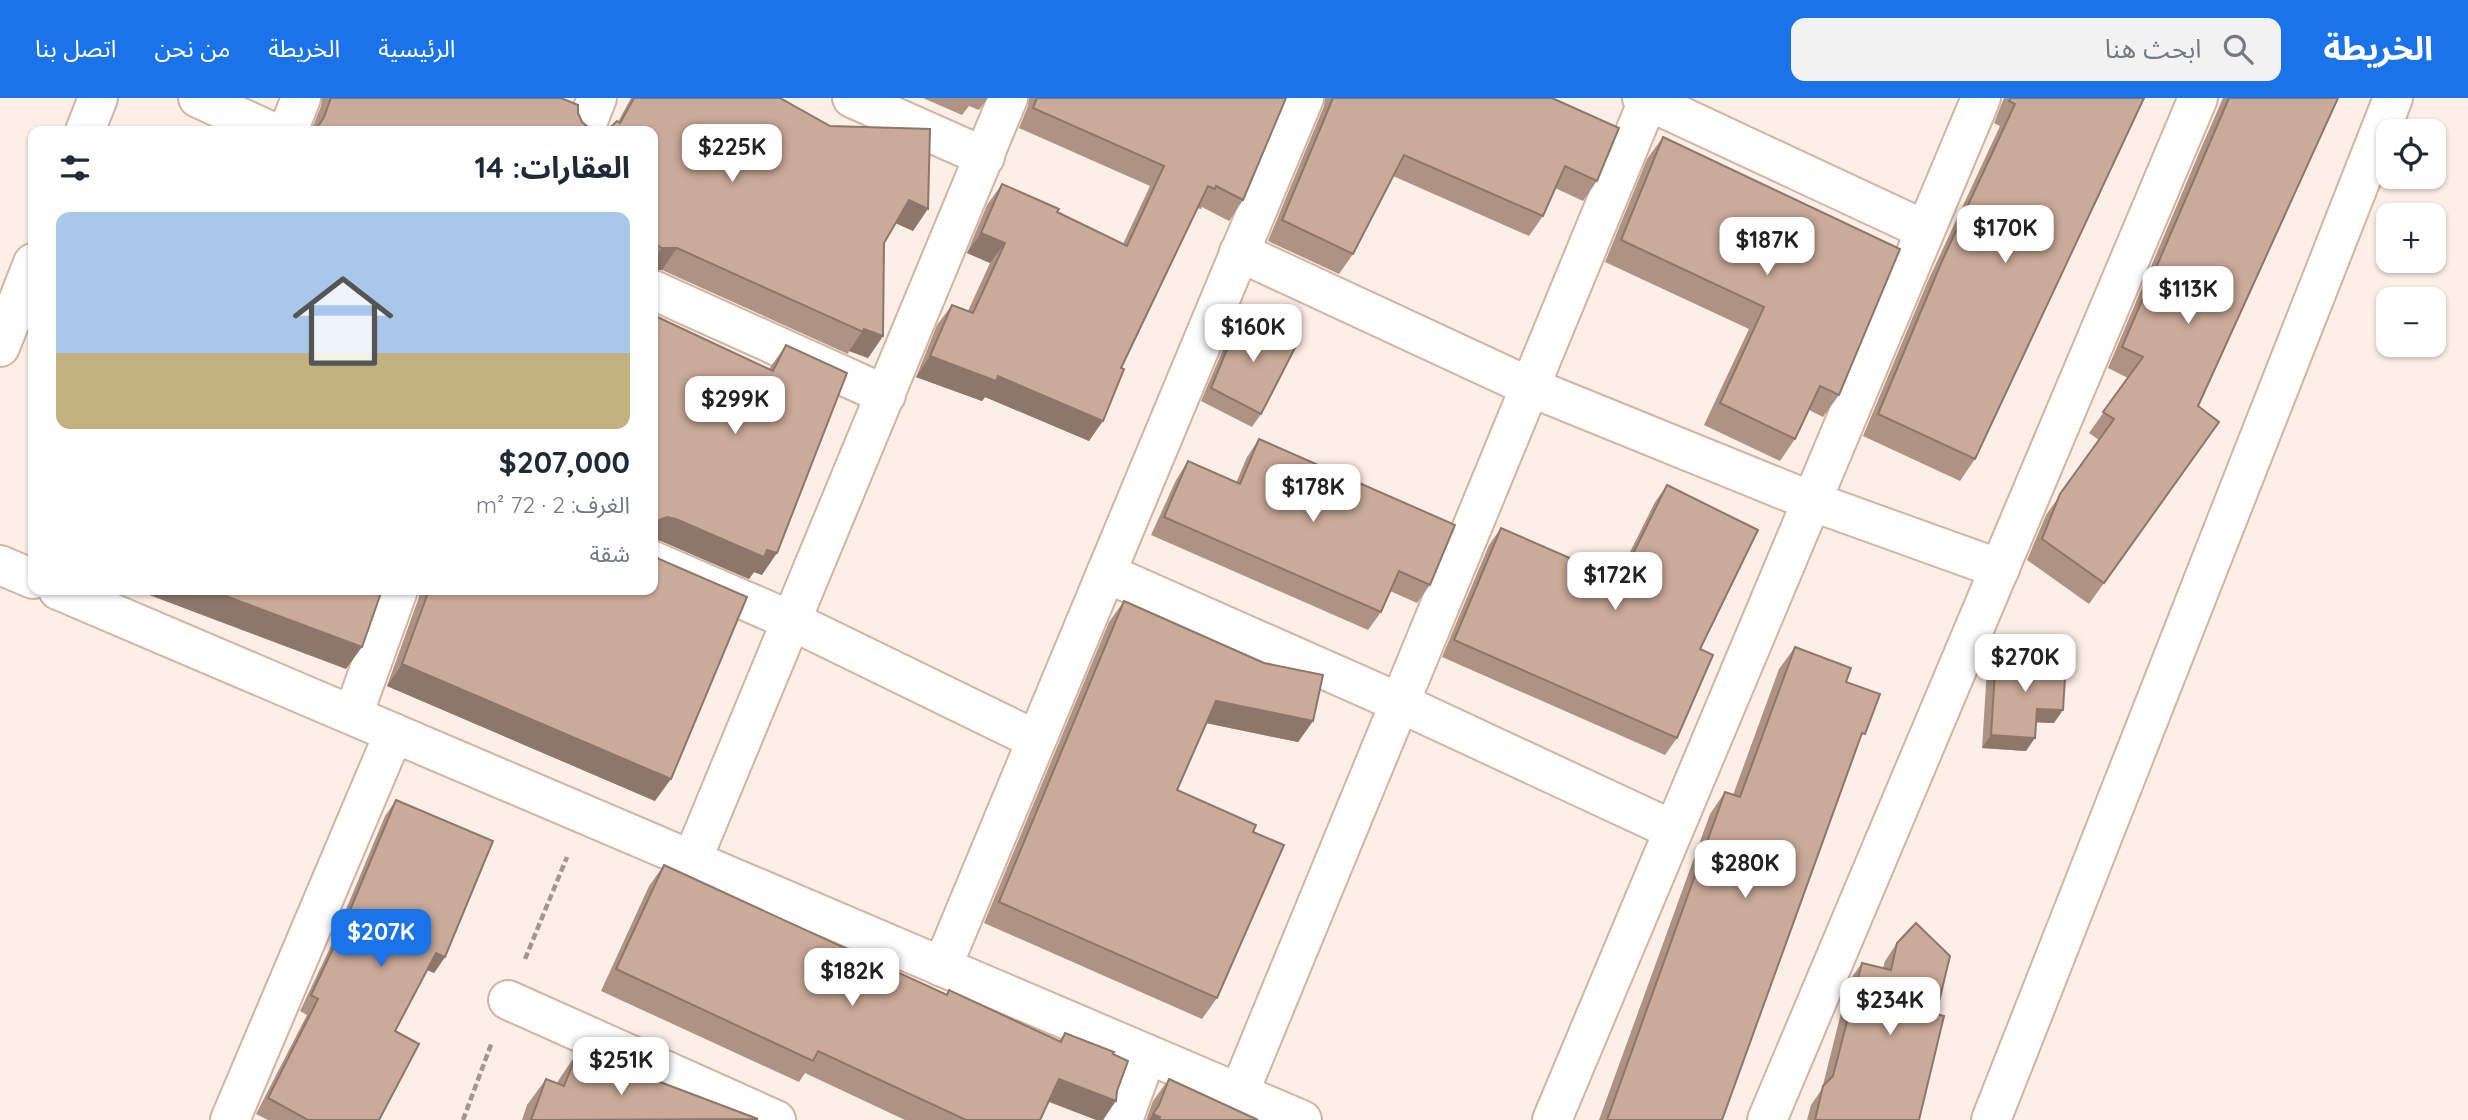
<!DOCTYPE html>
<html lang="ar">
<head>
<meta charset="utf-8">
<style>
	body { margin:0; font-family:Quicksand,"Noto Sans Arabic",sans-serif; background:#f2f2f3; color:#1f2937; direction:rtl; height:100vh; display:flex; flex-direction:column; font-size:26px; white-space:nowrap }
	* { box-sizing:border-box; margin:0 }
	p { font-size:23px; color:#747a83 }
	.icon { flex:none; width:38px; height:38px; fill:none; stroke:currentColor; stroke-width:2; stroke-linecap:round; stroke-linejoin:round }
	.map { position:relative; flex:1; overflow:hidden; direction:ltr }
	.details { position:absolute; left:28px; top:28px; width:630px; height:469px; display:flex; flex-direction:column; background:#fff; border-radius:14px; box-shadow:0 2px 5px #0004; direction:rtl }
	.details>* { flex:none }
	.fabs { position:absolute; left:2376px; top:21px; display:grid; gap:14px }
	.fabs a { display:grid; place-items:center; width:70px; height:70px; border-radius:14px; background:#fff; box-shadow:0 2px 5px #0004; font-size:35px }
	.price { position:absolute; translate:-50% -60px; padding:0 16px; border-radius:14px; background:#fff; color:#222; font-size:23px; line-height:46px; filter:drop-shadow(0 2px 4px #0008) }
	.price::after { content:''; position:absolute; left:50%; top:42px; width:21px; height:16px; margin-left:-10px; background:inherit; clip-path:polygon(0 0,100% 0,50% 100%) }
	.price.active { background:#1a73e8; color:#fff }
	ul { padding:0; list-style:none }
	li { display:grid; align-content:center; gap:14px; height:371px; padding:0 28px }
	li span { display:grid; place-items:center; height:217px; border-radius:14px; color:#555 }
	li>.icon { margin-inline-start:auto }
	span .icon { width:126px; height:126px; fill:#fffc; stroke-width:1 }
	li b { font-size:30px }
	h2 { display:flex; justify-content:space-between; align-items:center; height:84px; padding:0 28px; font-size:30px }
	header { display:flex; align-items:center; gap:42px; box-sizing:border-box; height:98px; padding:0 35px; background:#1a73e8; color:#fff }
	header strong { font-size:33px }
	nav { display:flex; gap:38px; margin-inline-start:auto; font-size:24px }
	.search { width:490px; height:63px; background:#f2f2f3; display:flex; align-items:center; gap:18px; box-sizing:border-box; padding:0 24px; border-radius:14px; color:#747a83; font-size:26px }
	.map>svg:first-child { display:block }
	.lines { fill:none; stroke-linecap:round; stroke-linejoin:round }
	.minor-casing { stroke:#d4b4a1; stroke-width:42 }
	.path { stroke:#a3968f; stroke-width:4.5; stroke-dasharray:7 3.5; stroke-linecap:butt }
	.minor { stroke:#fff; stroke-width:38 }
	.wall { fill:#ae9283 }
	.shaded-wall { fill:#8d776a }
	.building { fill:#caaa98; stroke:#8d776a; stroke-width:2 }
</style>
</head>
<body>
<header>
<strong>الخريطة</strong>
<div class="search"><svg class="icon" aria-label="search" viewBox="0 0 24 24"><circle cx="10" cy="10" r="6"/><path d="M15 15l6 6"/></svg>ابحث هنا</div>
<nav><a>الرئيسية</a><a>الخريطة</a><a>من نحن</a><a>اتصل بنا</a></nav>
</header>
<div class="map">
<svg width="2468" height="1022" viewBox="0 0 2468 1022">
	<rect width="100%" height="100%" fill="#fcefe7"/>
	<g class="lines">
		<!-- minor casing -->
		<g class="minor-casing">
			<g id="minor">
				<polyline points="198,0 270,33"/>
				<polyline points="852,0 985,59"/>
				<polyline points="1642,0 1925,132"/>
				<polyline points="85,33 98,0"/>
				<polyline points="288,33 301,0"/>
				<polyline points="584,33 597,0"/>
				<polyline points="1239,154 1530,289 1811,403 2000,471"/>
				<polyline points="653,192 886,297"/>
				<polyline points="0,249 33,165"/>
				<polyline points="653,463 792,523 1036,642"/>
				<polyline points="0,467 33,481"/>
				<polyline points="1106,475 1400,605 1673,732"/>
				<polyline points="58,492 1302,1022"/>
				<polyline points="353,617 398,492"/>
				<polyline points="692,762 1008,0"/>
				<polyline points="942,869 1304,0"/>
				<polyline points="508,902 776,1022"/>
				<polyline points="1239,995 1649,0"/>
				<polyline points="230,1022 394,635"/>
				<polyline points="1123,1022 1147,956"/>
				<polyline points="1552,1022 1981,0"/>
				<polyline points="1767,1022 2198,0"/>
				<polyline points="1991,1022 2393,0"/>
			</g>
		</g>
		<!-- path -->
		<g class="path">
			<polyline points="525,861 567,759"/>
			<polyline points="463,1022 492,944"/>
		</g>
		<!-- minor -->
		<use href="#minor" class="minor"/>
	</g>
	<!-- wall -->
	<g class="wall">
		<polygon points="322,0 561,0 578,15 582,24 592,32 603,32 612,28 618,24 631,0 780,0 913,133 896,125 884,145 883,238 868,260 849,253 848,256 662,172 653,172 653,33 311,33 321,8"/>
		<polygon points="923,0 988,0 979,12 969,8 962,17"/>
		<polygon points="1029,0 1286,0 1243,102 1229,123 1202,109 1201,111 1197,110 1121,270 1089,343 985,299 982,303 916,279 937,227 952,207 968,213 990,165 967,155 987,107 1002,86 1123,146 1150,88 1019,30 1028,8"/>
		<polygon points="1325,0 1552,0 1597,83 1583,103 1555,90 1543,118 1529,138 1393,78 1353,156 1339,176 1268,143 1324,8"/>
		<polygon points="2004,0 2144,0 1975,361 1960,383 1863,338 1927,185 2000,28 1994,25"/>
		<polygon points="2223,0 2338,0 2198,308 2219,324 2089,506 2027,462 2046,417 2099,342 2089,335 2128,280 2108,270 2202,48"/>
		<polygon points="1663,39 1839,297 1823,319 1809,312 1795,341 1780,363 1704,327 1749,231 1605,164 1647,61"/>
		<polygon points="1242,215 1261,316 1252,329 1201,303 1233,228"/>
		<polygon points="786,247 762,477 754,474 749,481 661,443 769,271"/>
		<polygon points="1259,341 1430,487 1417,505 1390,493 1381,514 1368,532 1151,437 1176,382 1188,363 1236,385 1247,359"/>
		<polygon points="1667,387 1700,551 1677,640 1665,657 1442,559 1489,447 1501,430 1617,480 1655,404"/>
		<polygon points="419,492 653,492 655,703 387,588 419,499"/>
		<polygon points="1124,503 1313,623 1298,644 1206,625 1177,692 1253,734 1217,900 1202,921 984,825 1109,524"/>
		<polygon points="1795,549 1846,584 1859,644 1722,1022 1599,1022 1710,716 1725,694 1733,697 1779,571"/>
		<polygon points="1996,558 2054,625 2036,624 2026,653 1982,650 1987,571"/>
		<polygon points="396,702 445,859 434,875 427,872 395,933 379,1022 268,1022 256,1016 307,917 300,913 329,852 385,718"/>
		<polygon points="664,767 946,897 949,892 1059,943 1065,935 1048,1004 1040,1022 905,1022 805,975 799,984 601,893 649,788"/>
		<polygon points="1897,845 1936,916 1919,1022 1807,1022 1811,1007 1822,991 1849,883 1862,865 1883,870 1885,863"/>
		<polygon points="578,953 758,1022 522,1022 527,1007 546,981 557,985 560,980"/>
		<polygon points="1169,981 1258,1022 1146,1022 1153,1003"/>
	</g>
	<!-- shaded-wall -->
	<g class="shaded-wall">
		<polygon points="909,102 928,111 913,133 893,124"/>
		<polygon points="981,135 1005,145 990,165 967,155"/>
		<polygon points="662,150 677,150 662,172 653,172 653,163"/>
		<polygon points="864,231 883,238 868,260 849,253"/>
		<polygon points="930,258 998,278 1103,323 1089,343 985,299 982,303 916,279"/>
		<polygon points="667,419 676,421 777,455 762,477 754,474 749,481 661,443 653,442 653,427 656,423"/>
		<polygon points="136,492 210,492 362,549 346,571"/>
		<polygon points="402,566 671,681 655,703 387,588"/>
		<polygon points="1216,603 1313,623 1298,644 1201,624"/>
		<polygon points="2037,611 2063,612 2054,625 2028,624"/>
		<polygon points="1991,637 2035,640 2026,653 1982,650"/>
		<polygon points="436,855 445,859 434,875 425,871"/>
		<polygon points="1059,981 1116,1003 1103,1022 1096,1022 1044,1002"/>
		<polygon points="1153,1016 1160,1019 1158,1022 1149,1022"/>
	</g>
	<!-- building -->
	<g class="building">
		<polygon points="331,0 561,0 578,7 578,15 582,24 592,32 603,32 612,28 617,23 620,25 634,0 780,0 830,28 930,31 928,111 909,102 884,145 883,238 864,231 863,234 677,150 662,150 653,145 653,33 315,33 324,19"/>
		<polygon points="1037,0 1286,0 1243,102 1216,88 1215,91 1208,88 1121,270 1124,271 1103,323 998,278 996,283 930,258 952,207 973,215 1005,145 981,135 1002,86 1059,111 1057,114 1127,148 1164,68 1033,10"/>
		<polygon points="1333,0 1552,0 1619,30 1597,83 1565,68 1543,118 1404,57 1353,156 1282,122"/>
		<polygon points="2011,0 2144,0 1975,361 1878,316 1942,163 2015,6 2009,3"/>
		<polygon points="2229,0 2338,0 2198,308 2219,324 2104,485 2042,441 2060,396 2114,321 2103,314 2143,259 2122,249"/>
		<polygon points="1663,39 1900,151 1839,297 1820,288 1795,341 1720,305 1764,209 1621,142"/>
		<polygon points="1242,215 1298,244 1261,316 1211,290"/>
		<polygon points="653,217 773,273 786,247 847,275 777,455 767,452 764,459 676,421 667,419 656,423 653,427"/>
		<polygon points="1259,341 1455,427 1430,487 1399,473 1381,514 1164,419 1188,363 1240,386"/>
		<polygon points="1667,387 1758,432 1700,551 1713,557 1677,640 1454,542 1501,430 1620,482"/>
		<polygon points="653,455 659,461 747,499 671,681 402,566 429,492 653,492"/>
		<polygon points="210,492 382,492 362,549"/>
		<polygon points="1124,503 1264,565 1323,577 1313,623 1216,603 1177,692 1256,727 1253,734 1284,747 1217,900 999,804"/>
		<polygon points="1795,549 1851,570 1846,584 1880,596 1865,636 1862,635 1722,1022 1607,1022 1725,694 1740,699"/>
		<polygon points="1996,558 2066,563 2063,612 2037,611 2035,640 1991,637"/>
		<polygon points="396,702 493,743 445,859 436,855 395,933 419,946 379,1022 308,1022 268,1000 318,901 311,897 340,836"/>
		<polygon points="664,767 947,897 949,892 1061,944 1065,935 1114,954 1113,956 1128,963 1117,993 1116,1003 1059,981 1040,1022 966,1022 818,953 813,963 616,871"/>
		<polygon points="1916,825 1950,858 1936,916 1944,918 1919,1022 1815,1022 1823,988 1833,978 1862,865 1891,872 1897,845"/>
		<polygon points="578,953 758,1021 531,1022 546,981 564,988"/>
		<polygon points="1169,981 1258,1022 1159,1022 1160,1019 1153,1016 1159,1007"/>
	</g>
</svg>
<div class="fabs">
<a><svg class="icon" aria-label="locate" viewBox="0 0 24 24"><circle cx="12" cy="12" r="6"/><path d="M12 2v4M12 18v4M2 12h4M18 12h4"/></svg></a>
<a>+</a>
<a>−</a>
</div>
<b class="price" style="left:732px;top:86px">$225K</b>
<b class="price" style="left:2005px;top:167px">$170K</b>
<b class="price" style="left:1767px;top:179px">$187K</b>
<b class="price" style="left:2188px;top:228px">$113K</b>
<b class="price" style="left:1253px;top:266px">$160K</b>
<b class="price" style="left:735px;top:338px">$299K</b>
<b class="price" style="left:1313px;top:426px">$178K</b>
<b class="price" style="left:1615px;top:514px">$172K</b>
<b class="price" style="left:2025px;top:596px">$270K</b>
<b class="price" style="left:1745px;top:802px">$280K</b>
<b class="price active" style="left:381px;top:871px">$207K</b>
<b class="price" style="left:852px;top:910px">$182K</b>
<b class="price" style="left:1890px;top:939px">$234K</b>
<b class="price" style="left:621px;top:999px">$251K</b>
<section class="details">
<h2>العقارات: 14<svg class="icon" aria-label="filters" viewBox="0 0 24 24"><path d="M4 7h16M4 17h16"/><circle cx="9" cy="7" r="2"/><circle cx="15" cy="17" r="2"/></svg></h2>
<ul>
<li><span style="background:linear-gradient(#a9c7e8 65%,#c2b280 0)"><svg class="icon" aria-label="home" viewBox="0 0 24 24"><path d="M3 11l9-7 9 7M6 9v11h12V9"/></svg></span><div><b>$207,000</b><p>الغرف: 2 · 72 m²</p><p>شقة</p></div></li>
</ul>
</section>
</div>
</body>
</html>
